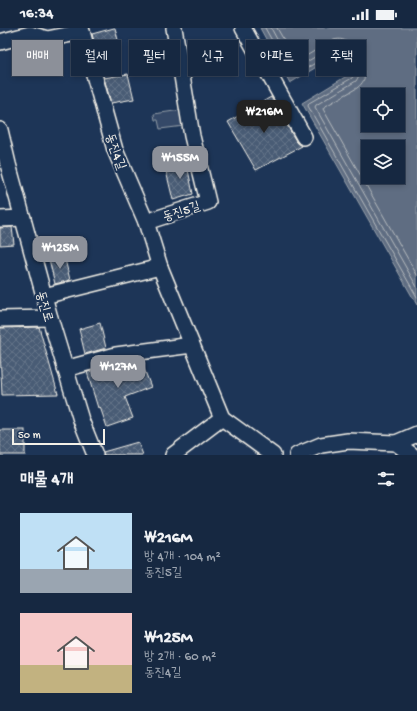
<!DOCTYPE html>
<html lang="ko">
<head>
<meta charset="utf-8">
<style>
	body { margin:0; font-family:"Gochi Hand","Poor Story",sans-serif; background:#1f3048; color:#f1f3f6; height:100vh; display:flex; flex-direction:column; font-size:15px; white-space:nowrap }
	* { box-sizing:border-box; margin:0 }
	p { font-size:13px; color:#9ea6b1 }
	.icon { flex:none; width:22px; height:22px; fill:none; stroke:currentColor; stroke-width:2; stroke-linecap:round; stroke-linejoin:round }
	.map { position:relative; height:427px; overflow:hidden }
	.side { display:flex; flex-direction:column; background:#162841; flex:1 }
	.side>* { flex:none }
	.top-card { position:absolute; left:12px; top:12px; width:393px; height:36px; display:flex; gap:8px }
	.controls { position:absolute; left:361px; top:60px; display:grid; gap:8px }
	.controls a { display:grid; place-items:center; width:44px; height:44px; border-radius:0px; background:#162841; box-shadow:0 2px 6px #0003,0 0 0 1px #35445a; font-size:20px }
	.scale { position:absolute; left:12px; bottom:10px; width:93px; box-sizing:border-box; padding-left:4px; border:2px solid #f4f1e8; border-top:0; font-size:11px; line-height:14px; white-space:nowrap; color:#f4f1e8; -webkit-text-stroke:3px #1d3557; paint-order:stroke }
	.price { position:absolute; translate:-50% -34px; padding:0 9px; border-radius:8px; background:#8c9099; color:#fff; font-size:13px; line-height:26px; filter:drop-shadow(0 1px 2px #0008) }
	.price::after { content:''; position:absolute; left:50%; top:24px; width:12px; height:9px; margin-left:-6px; background:inherit; clip-path:polygon(0 0,100% 0,50% 100%) }
	.price.current { background:#222; color:#fff }
	ul { padding:0; list-style:none }
	li { display:flex; align-items:center; gap:12px; height:100px; padding:0 20px }
	li span { display:grid; place-items:center; flex:none; width:112px; height:80px; border-radius:0px; color:#555 }
	li>.icon { margin-inline-start:auto }
	span .icon { width:48px; height:48px; fill:#fffc; stroke-width:1 }
	li b { font-size:17px }
	h2 { display:flex; justify-content:space-between; align-items:center; height:48px; padding:0 20px; font-size:17px }
	.tag { padding:0 14px; border-radius:0px; background:#162841; box-shadow:0 2px 6px #0003,0 0 0 1px #35445a; font-size:14px; line-height:36px }
	.tag.current { background:#8c9099; color:#fff }
	.status { display:flex; justify-content:space-between; align-items:center; height:28px; padding:0 20px; background:#162841; direction:ltr }
	.status svg { height:11px; fill:currentColor }
	.map>svg:first-child { display:block }
	.grass { fill:#354a67; stroke:#949ea8 }
	.water { fill:#5e6d82; stroke:#9aa2ab; fill-rule:evenodd }
	.lines { fill:none; stroke-linecap:round; stroke-linejoin:round }
	.shore { stroke:#b8bcbf; stroke-width:1 }
	.building { fill:url(#building-cross-hatch); stroke:#f4f1e8 }
	.minor-casing { stroke:#f4f1e8; stroke-width:18 }
	.minor { stroke:#1d3557; stroke-width:15 }
	.labels { text-anchor:middle; stroke-width:4; stroke-linejoin:round; paint-order:stroke }
	.street-label { font-size:13px; fill:#f4f1e8; stroke:#1d3557 }
</style>
</head>
<body>
<div class="status"><b>16:34</b><svg viewBox="0 0 49 12"><path d="M0 12V9h3v3zM5 12V6h3v6zM10 12V3h3v9zM15 12V0h3v12zM26 1h20v11H26zM47 4h2v5h-2z"/></svg></div>
<div class="map">
<svg width="417" height="427" viewBox="0 0 417 427">
	<defs>
		<pattern id="building-cross-hatch" width="8" height="8" patternUnits="userSpaceOnUse"><rect width="8" height="8" fill="#485b74"/><path d="M0 0l8 8M0 8l8-8" fill="none" stroke="#637388"/></pattern>
	</defs>
	<rect width="100%" height="100%" fill="#1d3557"/>
	<filter id="ink" filterUnits="userSpaceOnUse"><feTurbulence type="fractalNoise" baseFrequency=".025" numOctaves="2"/><feDisplacementMap in="SourceGraphic" scale="8" xChannelSelector="R" yChannelSelector="G"/><feConvolveMatrix kernelMatrix="1 2 1 2 8 2 1 2 1" color-interpolation-filters="sRGB"/></filter>
	<g filter="url(#ink)">
		<!-- grass -->
		<polygon class="grass" points="181,82 184,98 160,101 158,92 155,92 154,86"/>
		<!-- water -->
		<path class="water" d="M260,0h157v277l-115,-202 48,-29 -12,-20 -48,29zM368,67h30v30h-30zM368,119h30v30h-30z"/>
		<g class="lines">
			<!-- shore -->
			<g class="shore">
				<polyline points="265,0 292,48 293,48 338,22 342,24 353,43 354,47 352,50 309,75 308,78 417,269"/>
				<path d="M271,0l22,41h2l38,-23c4,-1 7,-2 10,0 4,3 15,21 16,26 0,4 -1,6 -3,9l-40,24 -1,2 102,180"/>
				<path d="M277,0l19,33h2l33,-20c15,-6 20,4 26,16 7,11 13,21 0,31l-33,19 -1,2 94,166"/>
			</g>
		</g>
		<!-- building -->
		<g class="building">
			<polygon points="114,0 115,0 120,20 97,25 92,6"/>
			<polygon points="128,46 134,71 111,75 104,50"/>
			<polygon points="271,69 296,113 302,118 256,142 228,94"/>
			<polygon points="186,132 193,166 173,172 166,143 173,140 172,135"/>
			<polygon points="12,199 14,216 0,217 0,200"/>
			<polygon points="64,227 70,252 55,256 49,231"/>
			<polygon points="100,295 106,320 85,326 79,301"/>
			<polygon points="39,299 58,366 2,367 0,323 0,300"/>
			<polygon points="141,333 151,359 125,369 133,390 107,399 100,379 98,380 87,344 118,336"/>
			<rect x="0" y="402" width="25" height="25"/>
			<polygon points="138,414 143,427 104,427 103,424"/>
		</g>
		<g class="lines">
			<!-- minor casing -->
			<g class="minor-casing">
				<g id="minor">
					<polyline points="81,0 115,122 146,194 160,239 222,390 273,427"/>
					<polyline points="243,0 304,109"/>
					<polyline points="0,14 30,6 47,11 82,4"/>
					<polyline points="0,102 8,136 50,290 81,392 95,427"/>
					<polyline points="0,191 23,190"/>
					<polyline points="146,194 208,174 192,108 174,0"/>
					<polyline points="44,268 160,239"/>
					<polyline points="0,291 50,290"/>
					<polyline points="65,341 116,327 192,317"/>
					<polyline points="396,415 417,406"/>
					<polyline points="173,427 222,390"/>
					<polyline points="297,427 321,417 348,413 396,415 412,427"/>
				</g>
			</g>
			<!-- minor -->
			<use href="#minor" class="minor"/>
		</g>
	</g>
	<g class="labels">
		<!-- street labels -->
		<g class="street-label">
			<text transform="translate(117 123) rotate(70)" y="5">동진4길</text>
			<text transform="translate(181 182) rotate(-18)" y="5">동진5길</text>
			<text transform="translate(46 278) rotate(74)" y="5">동진로</text>
		</g>
	</g>
</svg>
<div class="controls">
<a><svg class="icon" aria-label="locate" viewBox="0 0 24 24"><circle cx="12" cy="12" r="6"/><path d="M12 2v4M12 18v4M2 12h4M18 12h4"/></svg></a>
<a><svg class="icon" aria-label="layers" viewBox="0 0 24 24"><path d="M12 4l9 5-9 5-9-5zM3 14l9 5 9-5"/></svg></a>
</div>
<div class="scale">50 m</div>
<b class="price current" style="left:264px;top:106px">₩216M</b>
<b class="price" style="left:180px;top:152px">₩155M</b>
<b class="price" style="left:60px;top:242px">₩125M</b>
<b class="price" style="left:118px;top:361px">₩127M</b>
<div class="top-card">
<a class="tag current">매매</a>
<a class="tag">월세</a>
<a class="tag">필터</a>
<a class="tag">신규</a>
<a class="tag">아파트</a>
<a class="tag">주택</a>
</div>
</div>
<section class="side">
<h2>매물 4개<svg class="icon" aria-label="filters" viewBox="0 0 24 24"><path d="M4 7h16M4 17h16"/><circle cx="9" cy="7" r="2"/><circle cx="15" cy="17" r="2"/></svg></h2>
<ul>
<li><span style="background:linear-gradient(#bfe0f5 70%,#9aa5b1 0)"><svg class="icon" aria-label="home" viewBox="0 0 24 24"><path d="M3 11l9-7 9 7M6 9v11h12V9"/></svg></span><div><b>₩216M</b><p>방 4개 · 104 m²</p><p>동진5길</p></div></li>
<li><span style="background:linear-gradient(#f6c9c9 65%,#c2b280 0)"><svg class="icon" aria-label="home" viewBox="0 0 24 24"><path d="M3 11l9-7 9 7M6 9v11h12V9"/></svg></span><div><b>₩125M</b><p>방 2개 · 60 m²</p><p>동진4길</p></div></li>
</ul>
</section>
</body>
</html>
